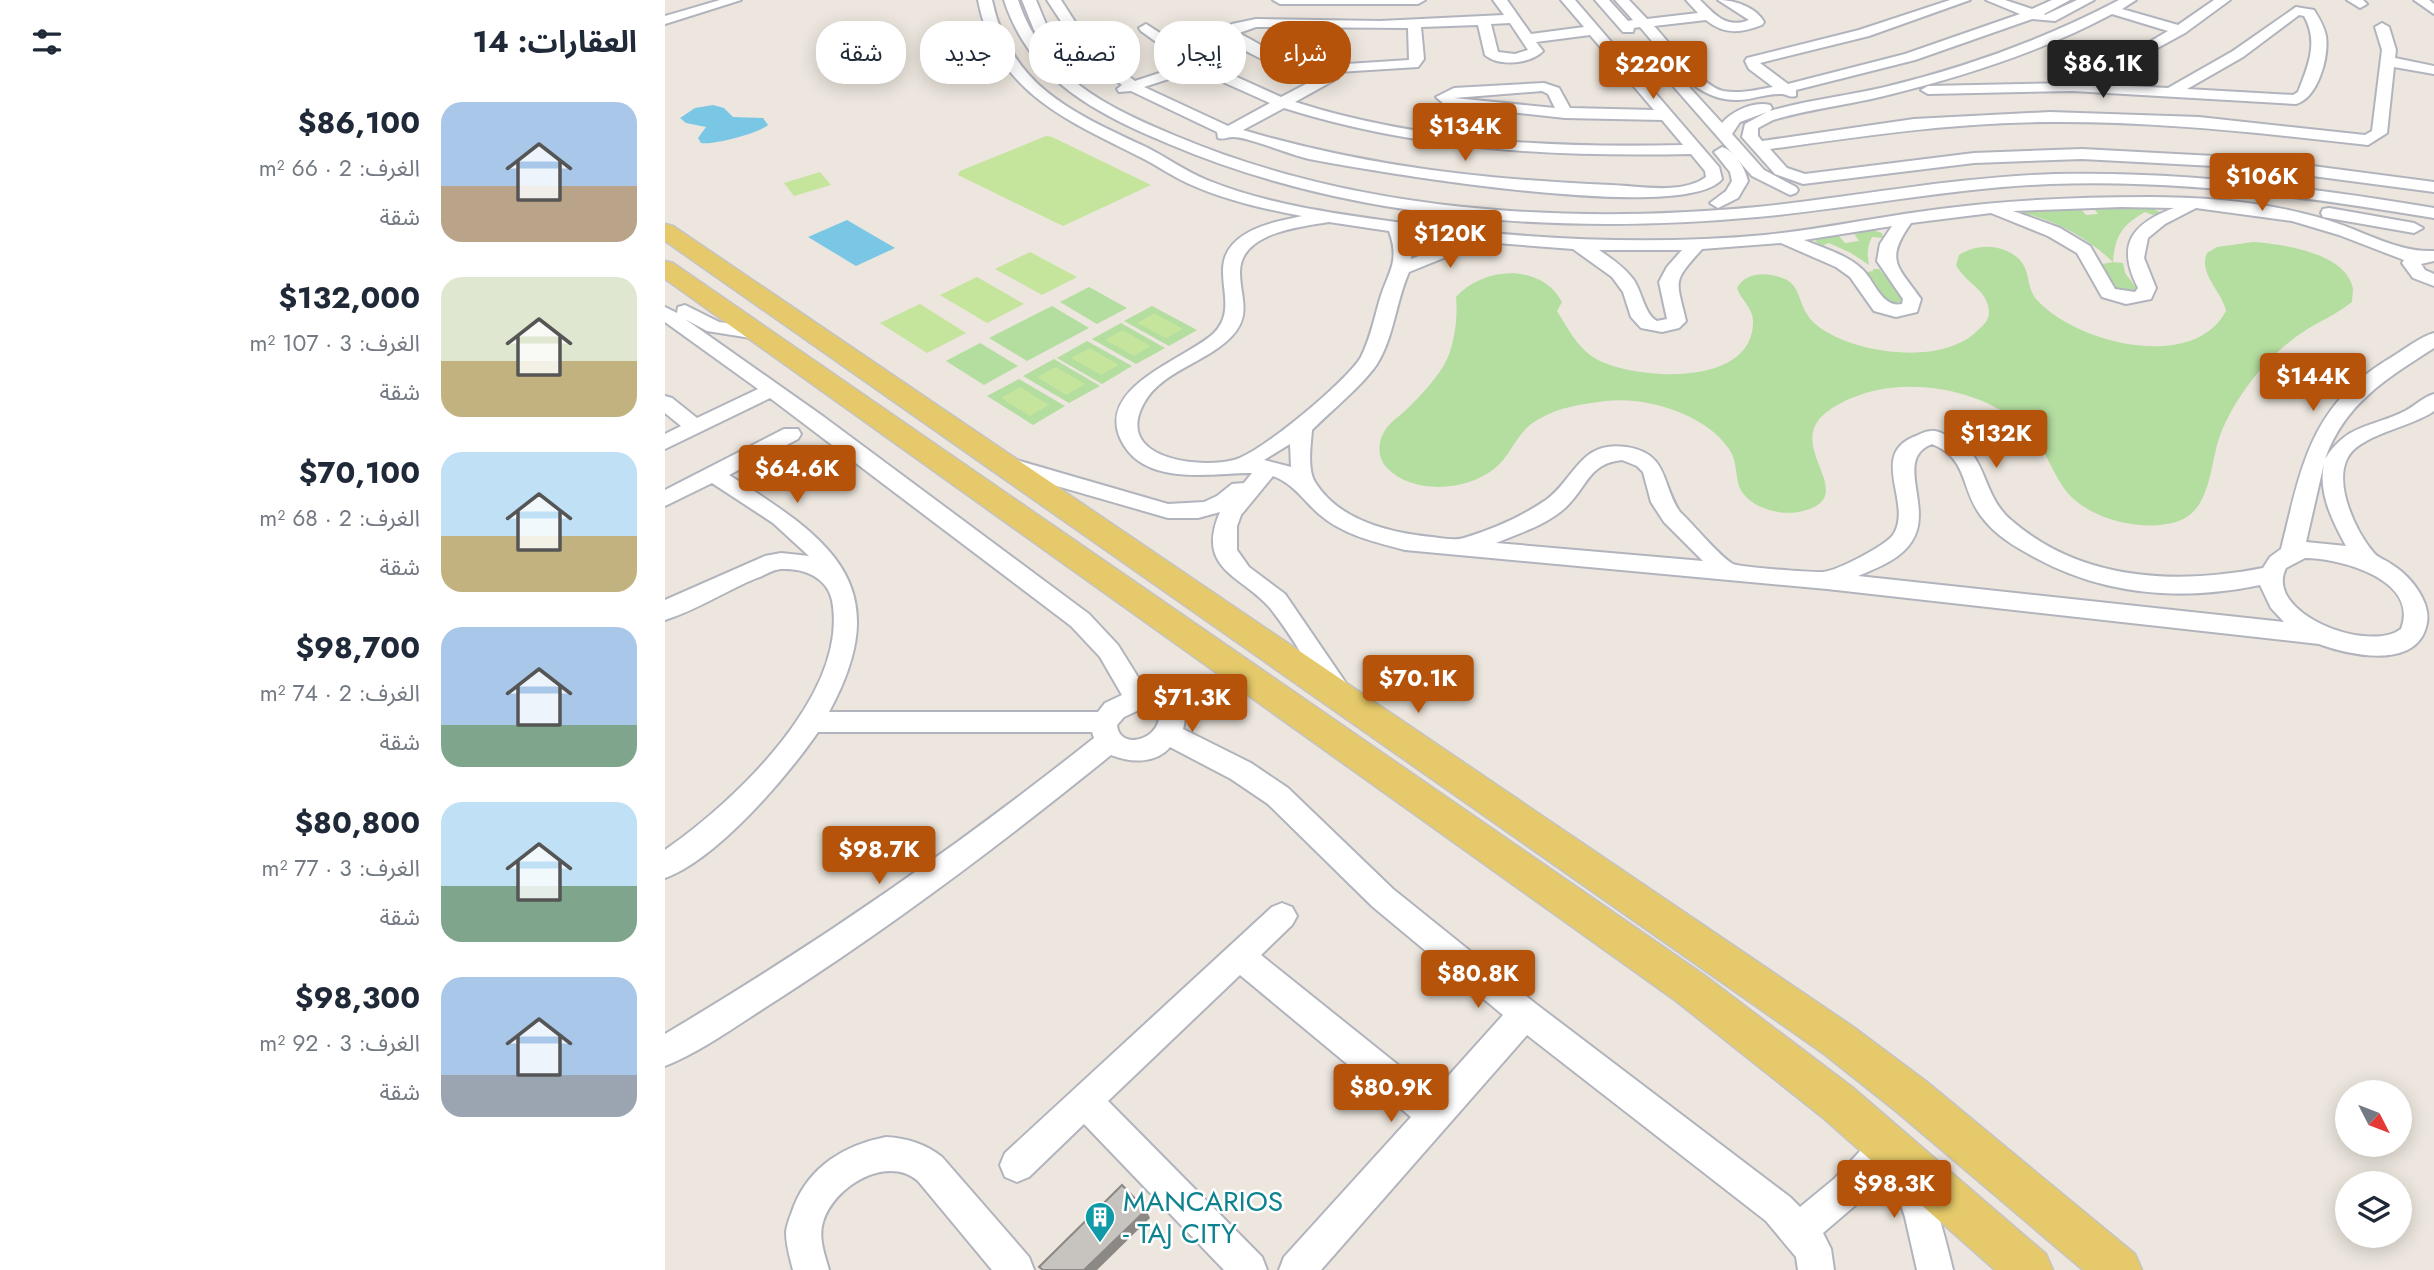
<!DOCTYPE html>
<html lang="ar">
<head>
<meta charset="utf-8">
<style>
	body { margin:0; font-family:Jost,"Noto Sans Arabic",sans-serif; background:#f2f2f3; color:#1f2937; direction:rtl; height:100vh; display:flex; flex-direction:column; font-size:26px; white-space:nowrap }
	* { box-sizing:border-box; margin:0 }
	p { font-size:23px; color:#747a83 }
	.icon { flex:none; width:38px; height:38px; fill:none; stroke:currentColor; stroke-width:2; stroke-linecap:round; stroke-linejoin:round }
	.map { position:relative; flex:1; overflow:hidden; direction:ltr }
	.panel { display:flex; flex-direction:column; background:#fff; width:665px }
	.panel>* { flex:none }
	.guide { position:absolute; left:21px; top:21px; width:665px; height:63px; direction:rtl; display:flex; gap:14px }
	.needle { width:46px; rotate:132deg }
	.tools { position:absolute; left:1670px; top:1080px; display:grid; gap:14px }
	.tools a { display:grid; place-items:center; width:77px; height:77px; border-radius:50%; background:#fff; box-shadow:0 4px 18px #0003; font-size:35px }
	.price { position:absolute; translate:-50% -60px; padding:0 16px; border-radius:7px; background:#b45309; color:#fff; font-size:23px; line-height:46px; filter:drop-shadow(0 2px 4px #0008) }
	.price::after { content:''; position:absolute; left:50%; top:42px; width:21px; height:16px; margin-left:-10px; background:inherit; clip-path:polygon(0 0,100% 0,50% 100%) }
	.price.active { background:#222; color:#fff }
	ul { padding:0; list-style:none }
	li { display:flex; align-items:center; gap:21px; height:175px; padding:0 28px }
	li span { display:grid; place-items:center; flex:none; width:196px; height:140px; border-radius:21px; color:#555 }
	li>.icon { margin-inline-start:auto }
	span .icon { width:84px; height:84px; fill:#fffc; stroke-width:1 }
	li b { font-size:30px }
	h2 { display:flex; justify-content:space-between; align-items:center; height:84px; padding:0 28px; font-size:30px }
	.pill { padding:0 24px; border-radius:28px; background:#fff; box-shadow:0 4px 18px #0003; font-size:24px; line-height:63px }
	.pill.active { background:#b45309; color:#fff }
	main { display:flex; flex:1; min-height:0 }
	.map>svg:first-child { display:block }
	.green { fill:#b4dda0 }
	.pitch { fill:#c5e49c }
	.water { fill:#7ac7e5 }
	.lines { fill:none; stroke-linecap:round; stroke-linejoin:round }
	.minor-casing { stroke:#b2b4bd; stroke-width:4 }
	.major-casing { stroke:#c4c4c4; stroke-width:3 }
	.minor { fill:#fff; fill-rule:evenodd }
	.major { fill:#e5c96a; fill-rule:evenodd }
	.shaded-wall { fill:#8b8885 }
	.building { fill:#c7c3be; stroke:#8b8885; stroke-width:2 }
	.labels { text-anchor:middle; stroke-width:5; stroke-linejoin:round; paint-order:stroke }
	.near-culture-label { font-size:28px; fill:#0d838f; stroke:#fff; text-anchor:start }
</style>
</head>
<body>
<main>
<div class="map">
<svg width="1769" height="1270" viewBox="0 0 1769 1270">
	<rect width="100%" height="100%" fill="#ece6de"/>
	<!-- green -->
	<g class="green">
		<path d="M1413,206l8,9 12,-1 -6,-8 57,1 11,5 -4,4 -11,-4c-23,13 -30,24 -32,50l10,1 2,10 12,16 -1,4 -21,-2 -7,-10 -6,-17 11,-2c-25,-23 -49,-37 -82,-47l-4,3 -8,-4 6,-4z"/>
		<path d="M1207,230l10,3 1,5 -11,-1c-5,10 -5,17 -3,28l-18,-12 -22,-10 -8,3 -6,-5 7,-4 16,-2 7,8 14,-2 -6,-9z"/>
		<path d="M1588,242c28,2 89,10 99,43 2,4 0,12 0,17 -16,13 -35,20 -52,32 -32,22 -61,58 -77,94 -14,29 -9,80 -44,93 -34,12 -90,-1 -113,-30 -16,-21 -21,-46 -41,-64 -40,-34 -100,-48 -152,-36 -20,5 -56,19 -60,41 -7,31 42,69 -15,80 -20,4 -52,-6 -59,-26 -4,-13 -2,-26 -10,-37 -23,-35 -83,-53 -124,-48 -22,3 -46,6 -66,18 -24,13 -26,35 -45,50 -28,22 -81,26 -107,-1 -9,-10 -10,-24 -3,-36 4,-8 14,-15 21,-21 16,-16 34,-34 43,-54 7,-17 10,-42 8,-60 28,-31 85,-34 106,5l-5,9c12,19 21,38 41,49 40,20 156,28 155,-39 0,-13 -12,-21 -16,-33 9,-17 32,-16 48,-9 14,6 14,23 22,35 6,11 18,17 29,23 38,18 110,26 142,-7 6,-5 11,-10 11,-18 -1,-23 -24,-29 -33,-47l3,-10c17,-11 39,-11 55,0 19,13 10,30 23,45 39,43 156,73 189,11 -4,-20 -28,-37 -19,-58l10,-6z"/>
		<polygon points="1208,269 1214,269 1234,293 1237,302 1226,303 1214,295 1211,284 1202,272 1208,271"/>
		<polygon points="424,287 462,308 432,324 395,302"/>
		<polygon points="387,306 424,328 362,361 324,338"/>
		<polygon points="487,306 532,330 504,346 459,321"/>
		<polygon points="456,323 500,348 471,364 427,339"/>
		<polygon points="422,341 467,366 437,384 392,358"/>
		<polygon points="315,343 353,366 319,385 281,361"/>
		<polygon points="389,359 435,386 404,403 358,376"/>
		<polygon points="354,379 400,406 368,425 322,396"/>
	</g>
	<!-- pitch -->
	<g class="pitch">
		<polygon points="381,136 387,137 486,185 398,226 293,175 295,171"/>
		<polygon points="155,172 166,185 129,196 119,183"/>
		<polygon points="365,252 412,277 377,295 330,269"/>
		<polygon points="312,277 359,304 322,323 275,295"/>
		<polygon points="255,304 301,333 262,353 215,323"/>
		<polygon points="489,313 518,329 501,338 472,323"/>
		<polygon points="457,330 486,346 469,356 440,340"/>
		<polygon points="425,348 454,365 436,375 406,358"/>
		<polygon points="391,367 420,384 401,395 372,377"/>
		<polygon points="355,387 384,405 365,416 336,398"/>
	</g>
	<!-- water -->
	<g class="water">
		<path d="M48,105l11,3 9,9 30,1 5,7c-9,8 -54,20 -67,18l-3,-5 8,-11 -20,-4 -6,-5 15,-10z"/>
		<polygon points="182,220 230,248 191,266 143,237"/>
	</g>
	<g class="lines">
		<!-- minor casing -->
		<g class="minor-casing">
			<g id="minor">
				<polygon points="55,0 76,0 0,24 0,16"/>
				<path d="M313,0h14c18,86 81,113 154,147 20,10 39,24 61,33 61,25 130,34 196,43 119,16 241,23 362,12 59,-6 117,-19 175,-26 69,-9 139,-12 208,-12 60,0 119,5 176,22 36,10 73,34 110,32v10l-13,3 4,6 9,4v12l-21,-8 -11,-15 2,-3 -65,-25 -47,-14 -96,-13 -31,16 -17,14 -4,20 12,30 -5,11 -25,5 -24,-7 -25,-44 -29,-17 -57,-23 -80,10c-27,38 -13,43 10,76l-4,13 -21,5 -22,-6 -24,-34 -14,-10 -55,-24 -79,6c-30,34 -26,29 -16,72l-7,7 -17,4 -21,-4 -10,-11 -8,-25 -11,-15 -39,-28 -90,-7 -74,30c-13,29 -15,65 -32,92 -15,22 -45,46 -65,66 -1,14 -5,39 3,52 24,39 76,51 117,55 10,1 23,4 32,1 29,-9 57,-21 82,-38 29,-21 34,-60 80,-53 43,6 35,37 54,65 13,12 39,44 53,52 6,3 81,9 90,8 14,-1 62,-26 70,-37 21,-31 -26,-81 23,-99 4,-2 10,-5 15,-5 5,-1 10,2 15,4 44,17 33,58 65,85 70,61 165,65 252,48l7,-11 11,-8c21,-84 29,-144 111,-192 13,-8 28,-20 42,-24v15c-47,30 -90,56 -109,111 23,-36 46,-31 80,-48 10,-5 18,-14 29,-17v17c-22,16 -77,24 -87,48 -13,27 9,73 27,94 4,5 12,7 17,11 15,9 28,24 34,40 4,12 3,20 -2,31 -18,33 -77,19 -104,9l-492,-55 -422,-39c-30,-8 -62,-15 -86,-36 -16,-14 -25,-30 -46,-38l-32,39 -4,11v24l12,17 36,27 67,98 -4,7 -9,3 -9,-3c-20,-30 -38,-64 -60,-91 -28,-33 -75,-38 -50,-96l-22,6h-30l-170,-49 -3,-5 3,-5 8,-2 162,47 36,-2 13,-6 15,-12 12,-1 8,-10c-42,0 -108,14 -131,-33 -26,-54 66,-81 93,-107 27,-27 -6,-62 19,-89 17,-18 46,-23 69,-28 -36,-7 -74,-15 -108,-30 -20,-8 -37,-21 -56,-30 -75,-38 -142,-65 -160,-156zM1456,207l53,1c-43,16 -58,37 -36,80l-3,4 -20,-3 -25,-43 -30,-18 -47,-17zM664,222l60,9c12,32 -2,42 -10,71 -5,18 -9,37 -18,55 -14,24 -100,96 -127,103 -36,9 -121,-1 -90,-57 17,-32 64,-41 88,-67 20,-22 8,-39 8,-64 0,-40 61,-45 89,-50zM1227,226l-12,18 -3,17 26,38 -1,5c-20,4 -27,-22 -39,-34 -15,-15 -40,-22 -59,-30zM742,234l54,6 -50,19 1,-13zM934,250h83l-15,17 -8,15 8,37 -10,2c-13,-7 -15,-30 -24,-42 -9,-12 -22,-21 -34,-29zM625,444l1,23 -27,-7zM1267,444c37,15 28,44 49,72 14,19 34,31 55,42 70,38 147,43 224,27l11,23 13,14 -426,-46c19,-8 43,-17 54,-35 22,-34 -19,-82 20,-97zM957,460l15,6 6,6 8,30 13,20 39,39 -207,-18c24,-10 50,-18 69,-35 23,-21 22,-44 57,-48zM1659,463c-6,30 8,57 22,83l-40,-4zM1640,558c34,0 115,21 96,71 -33,25 -138,-16 -115,-61z"/>
				<path d="M339,0h14c26,77 88,107 158,136 180,76 388,89 581,71 99,-10 198,-30 298,-33 127,-3 253,13 379,34v10c-127,-21 -255,-39 -384,-34 -99,4 -195,24 -293,33 -195,18 -407,4 -588,-73 -74,-31 -139,-64 -165,-144z"/>
				<polygon points="357,0 371,0 383,29 401,54 399,57 389,57 369,30"/>
				<path d="M382,0h14l32,50 42,31 52,-17 -46,-33 -2,-3 7,-4 60,39 75,34 50,-26 -2,-3 2,-3 78,-5 -1,-32 -152,-1 -17,6 49,27 34,8v6l-5,1c-29,-6 -75,-18 -93,-43l8,-8 24,-5 124,2 124,-6 -11,-15h14l24,34 53,-7 -23,-27h14l144,167 3,12c-37,46 -350,-8 -413,-20 -19,-4 -60,-22 -76,-22 -6,0 -9,3 -15,1l-1,-6 -86,-41 -12,1 -2,-3 5,-4 -39,-30zM845,23l18,27 -13,4 -17,-2 -7,-28zM813,25l7,30c14,12 45,9 58,-4l-7,-9 54,-7 64,75 -84,-2 -11,-20 -15,-5 -90,5 -18,9 9,8 120,13 97,2 21,25c-131,3 -262,-3 -388,-43l43,-24v-6l80,-5 6,-8 -3,-32zM531,70l74,33 -42,23 -84,-39zM877,91l6,3 7,14 -101,-10zM619,108c132,42 269,49 407,46l14,17 1,6c-24,18 -67,9 -95,8 -125,-5 -247,-19 -368,-55z"/>
				<polygon points="608,0 760,0 753,4 615,4"/>
				<path d="M930,0h14l19,21 5,-1 -18,-20h14l18,19 51,-6 -12,-13h14c15,15 27,29 49,20l-31,-20c16,0 38,7 46,22l-2,3c-21,8 -38,10 -56,-5l-52,6c16,17 47,60 69,65 16,3 34,-1 50,-4l-24,-18 -4,-8 2,-3 112,-28 91,-30h20l-101,36 -109,27 28,21 117,-30 115,-40 -34,-14h19l27,9 20,-9h18l-26,14 1,1 32,-15h17l-39,21 -23,-2 -117,41 -119,30v6c-7,2 -9,-2 -15,-2 -14,-1 -29,6 -44,6 -44,1 -70,-43 -97,-73l-6,1 -1,4h-10z"/>
				<path d="M1454,0h17l-14,9 56,16 36,-25h16l-45,33 -44,24 -5,1 -7,-4 39,-23 -56,-17c-71,38 -150,63 -228,82 -36,9 -75,13 -111,24l-15,8v8l4,5 152,-22 136,-7 149,5 166,18 7,-4 10,-81 -7,-23 7,-4 7,4 7,23 -1,8 39,8v8l-40,-7 -7,66 -19,12c-106,-12 -212,-24 -318,-23 -94,0 -187,14 -280,27l17,19 18,6 169,-21 108,-4 170,9 182,24v10l-182,-24 -170,-9 -108,4 -171,21 -28,-10 -33,-37 3,-13 22,-12 -27,10 -8,12 32,36 32,17 2,3 -2,3 -6,2 -38,-19 -85,-97 2,-3h10l43,47c10,-12 32,-22 48,-18l2,3 -2,3c38,-11 77,-15 115,-24 82,-20 160,-48 234,-87z"/>
				<polygon points="1682,0 1698,0 1702,4 1695,8"/>
				<polygon points="1749,0 1764,0 1769,4 1769,14"/>
				<path d="M1631,7l18,3c5,8 10,16 12,26 3,21 -8,62 -30,68l-223,-13 -145,3 -7,-4 7,-4 145,-3 95,5 65,-37zM1634,15l5,1c15,26 4,50 -6,76l-5,3 -106,-6 56,-32z"/>
				<path d="M1057,147c13,4 23,21 26,34l-10,17 -20,10 -8,-5 16,-12 6,-10 -2,-9 -16,-20z"/>
				<polygon points="1664,208 1749,223 1758,228 1749,233 1658,217 1656,213 1658,209"/>
				<path d="M20,305l34,17 45,7 3,4 -3,4 -7,2 -50,-8 -22,-12 139,98 265,197 29,31 28,45c22,3 45,13 37,39l68,34 37,25 105,101 143,115 254,193 10,10 34,-28 42,-45 12,-5 12,5 5,12 -5,12 7,-3 12,5c15,36 25,72 34,110h-36l-12,-53 -15,-45 2,-5 -34,36 -35,30 8,16 3,21h-36l-2,-13 -30,-36 -239,-186 -206,235h-42l5,-13 127,-140 -171,-142 -132,126 154,156 5,13h-43l-140,-146 -55,53 -12,5 -12,-5 -5,-12 5,-12 267,-246 10,-4 10,4 5,9 -5,9 -31,30 172,138 70,-78 -130,-108 -105,-103 -37,-25 -61,-32c-14,17 -40,16 -59,8 -106,86 -216,169 -331,243 -37,23 -75,52 -115,68v-32c150,-89 292,-187 429,-296l-2,-6h-274c-31,45 -102,128 -153,146v-28c69,-48 185,-156 167,-250 -5,-23 -29,-32 -50,-31 -8,0 -17,6 -25,9 -30,12 -60,32 -92,42v-20l100,-44 16,-3 28,3 -36,-33 -61,-40 -47,23v-16l119,-61h14l3,5 -3,5 -69,36c101,64 169,110 100,237h269l7,-9 17,-8 -22,-38 -29,-31 -301,-228 -105,51v-15l16,-8 -16,-13v-17l7,2 25,20 61,-29 -93,-67v-15l12,6 1,-6zM476,709l11,1 7,5c1,25 -40,36 -42,10l7,-8z"/>
				<path d="M221,1137c20,1 40,7 56,20l87,100 5,13h-42l-74,-89c-31,-27 -85,6 -95,41 -5,16 2,33 6,48h-36c-3,-12 -7,-25 -7,-38 1,-9 5,-17 8,-26 16,-40 51,-61 92,-69z"/>
			</g>
		</g>
		<!-- major casing -->
		<g class="major-casing">
			<g id="major">
				<polygon points="0,224 8,226 1187,1026 1262,1082 1470,1254 1477,1270 1418,1270 1232,1112 1159,1054 0,241"/>
				<polygon points="0,261 8,263 1039,975 1187,1087 1381,1254 1388,1270 1330,1270 1157,1117 1011,1001 0,279"/>
			</g>
		</g>
		<!-- minor -->
		<use href="#minor" class="minor"/>
		<!-- major -->
		<use href="#major" class="major"/>
	</g>
	<!-- shaded-wall -->
	<polygon class="shaded-wall" points="481,1210 485,1218 432,1270 419,1270"/>
	<!-- building -->
	<polygon class="building" points="457,1185 481,1210 419,1270 378,1270 374,1267"/>
	<!-- icons -->
	<defs>
		<g id="building-pin" transform="scale(1.575)"><path d="M0 17L-7.5 6A9.5 9.5 0 1 1 7.5 6Z" fill="#0f9aa8" stroke="#fff"/><path d="M-4-6H4V6H1V3H-1V6H-4ZM-2.5-4.3h1.7v1.8h-1.7ZM.8-4.3h1.7v1.8H.8ZM-2.5-1h1.7V.8h-1.7ZM.8-1h1.7V.8H.8Z" fill="#fff"/></g>
	</defs>
	<g fill-rule="evenodd">
		<use href="#building-pin" x="435" y="1217"/>
	</g>
	<g class="labels">
		<!-- near-culture labels -->
		<g class="near-culture-label">
			<text x="458" y="1211">MANCARIOS<tspan x="458" dy="32">- TAJ CITY</tspan></text>
		</g>
	</g>
</svg>
<div class="tools">
<a><svg class="needle" viewBox="-14 -14 28 28"><path d="M0-13l5 13h-10z" fill="#e53935"/><path d="M0 13l5-13h-10z" fill="#747a83"/></svg></a>
<a><svg class="icon" aria-label="layers" viewBox="0 0 24 24"><path d="M12 4l9 5-9 5-9-5zM3 14l9 5 9-5"/></svg></a>
</div>
<b class="price active" style="left:1438px;top:100px">$86.1K</b>
<b class="price" style="left:988px;top:101px">$220K</b>
<b class="price" style="left:800px;top:163px">$134K</b>
<b class="price" style="left:1597px;top:213px">$106K</b>
<b class="price" style="left:785px;top:270px">$120K</b>
<b class="price" style="left:1648px;top:413px">$144K</b>
<b class="price" style="left:1331px;top:470px">$132K</b>
<b class="price" style="left:132px;top:505px">$64.6K</b>
<b class="price" style="left:753px;top:715px">$70.1K</b>
<b class="price" style="left:527px;top:734px">$71.3K</b>
<b class="price" style="left:214px;top:886px">$98.7K</b>
<b class="price" style="left:813px;top:1010px">$80.8K</b>
<b class="price" style="left:726px;top:1124px">$80.9K</b>
<b class="price" style="left:1229px;top:1220px">$98.3K</b>
<div class="guide">
<a class="pill active">شراء</a>
<a class="pill">إيجار</a>
<a class="pill">تصفية</a>
<a class="pill">جديد</a>
<a class="pill">شقة</a>
</div>
</div>
<section class="panel">
<h2>العقارات: 14<svg class="icon" aria-label="filters" viewBox="0 0 24 24"><path d="M4 7h16M4 17h16"/><circle cx="9" cy="7" r="2"/><circle cx="15" cy="17" r="2"/></svg></h2>
<ul>
<li><span style="background:linear-gradient(#a9c7e8 60%,#b9a48a 0)"><svg class="icon" aria-label="home" viewBox="0 0 24 24"><path d="M3 11l9-7 9 7M6 9v11h12V9"/></svg></span><div><b>$86,100</b><p>الغرف: 2 · 66 m²</p><p>شقة</p></div></li>
<li><span style="background:linear-gradient(#dfe7d0 60%,#c2b280 0)"><svg class="icon" aria-label="home" viewBox="0 0 24 24"><path d="M3 11l9-7 9 7M6 9v11h12V9"/></svg></span><div><b>$132,000</b><p>الغرف: 3 · 107 m²</p><p>شقة</p></div></li>
<li><span style="background:linear-gradient(#bfe0f5 60%,#c2b280 0)"><svg class="icon" aria-label="home" viewBox="0 0 24 24"><path d="M3 11l9-7 9 7M6 9v11h12V9"/></svg></span><div><b>$70,100</b><p>الغرف: 2 · 68 m²</p><p>شقة</p></div></li>
<li><span style="background:linear-gradient(#a9c7e8 70%,#7fa58c 0)"><svg class="icon" aria-label="home" viewBox="0 0 24 24"><path d="M3 11l9-7 9 7M6 9v11h12V9"/></svg></span><div><b>$98,700</b><p>الغرف: 2 · 74 m²</p><p>شقة</p></div></li>
<li><span style="background:linear-gradient(#bfe0f5 60%,#7fa58c 0)"><svg class="icon" aria-label="home" viewBox="0 0 24 24"><path d="M3 11l9-7 9 7M6 9v11h12V9"/></svg></span><div><b>$80,800</b><p>الغرف: 3 · 77 m²</p><p>شقة</p></div></li>
<li><span style="background:linear-gradient(#a9c7e8 70%,#9aa5b1 0)"><svg class="icon" aria-label="home" viewBox="0 0 24 24"><path d="M3 11l9-7 9 7M6 9v11h12V9"/></svg></span><div><b>$98,300</b><p>الغرف: 3 · 92 m²</p><p>شقة</p></div></li>
</ul>
</section>
</main>
</body>
</html>
